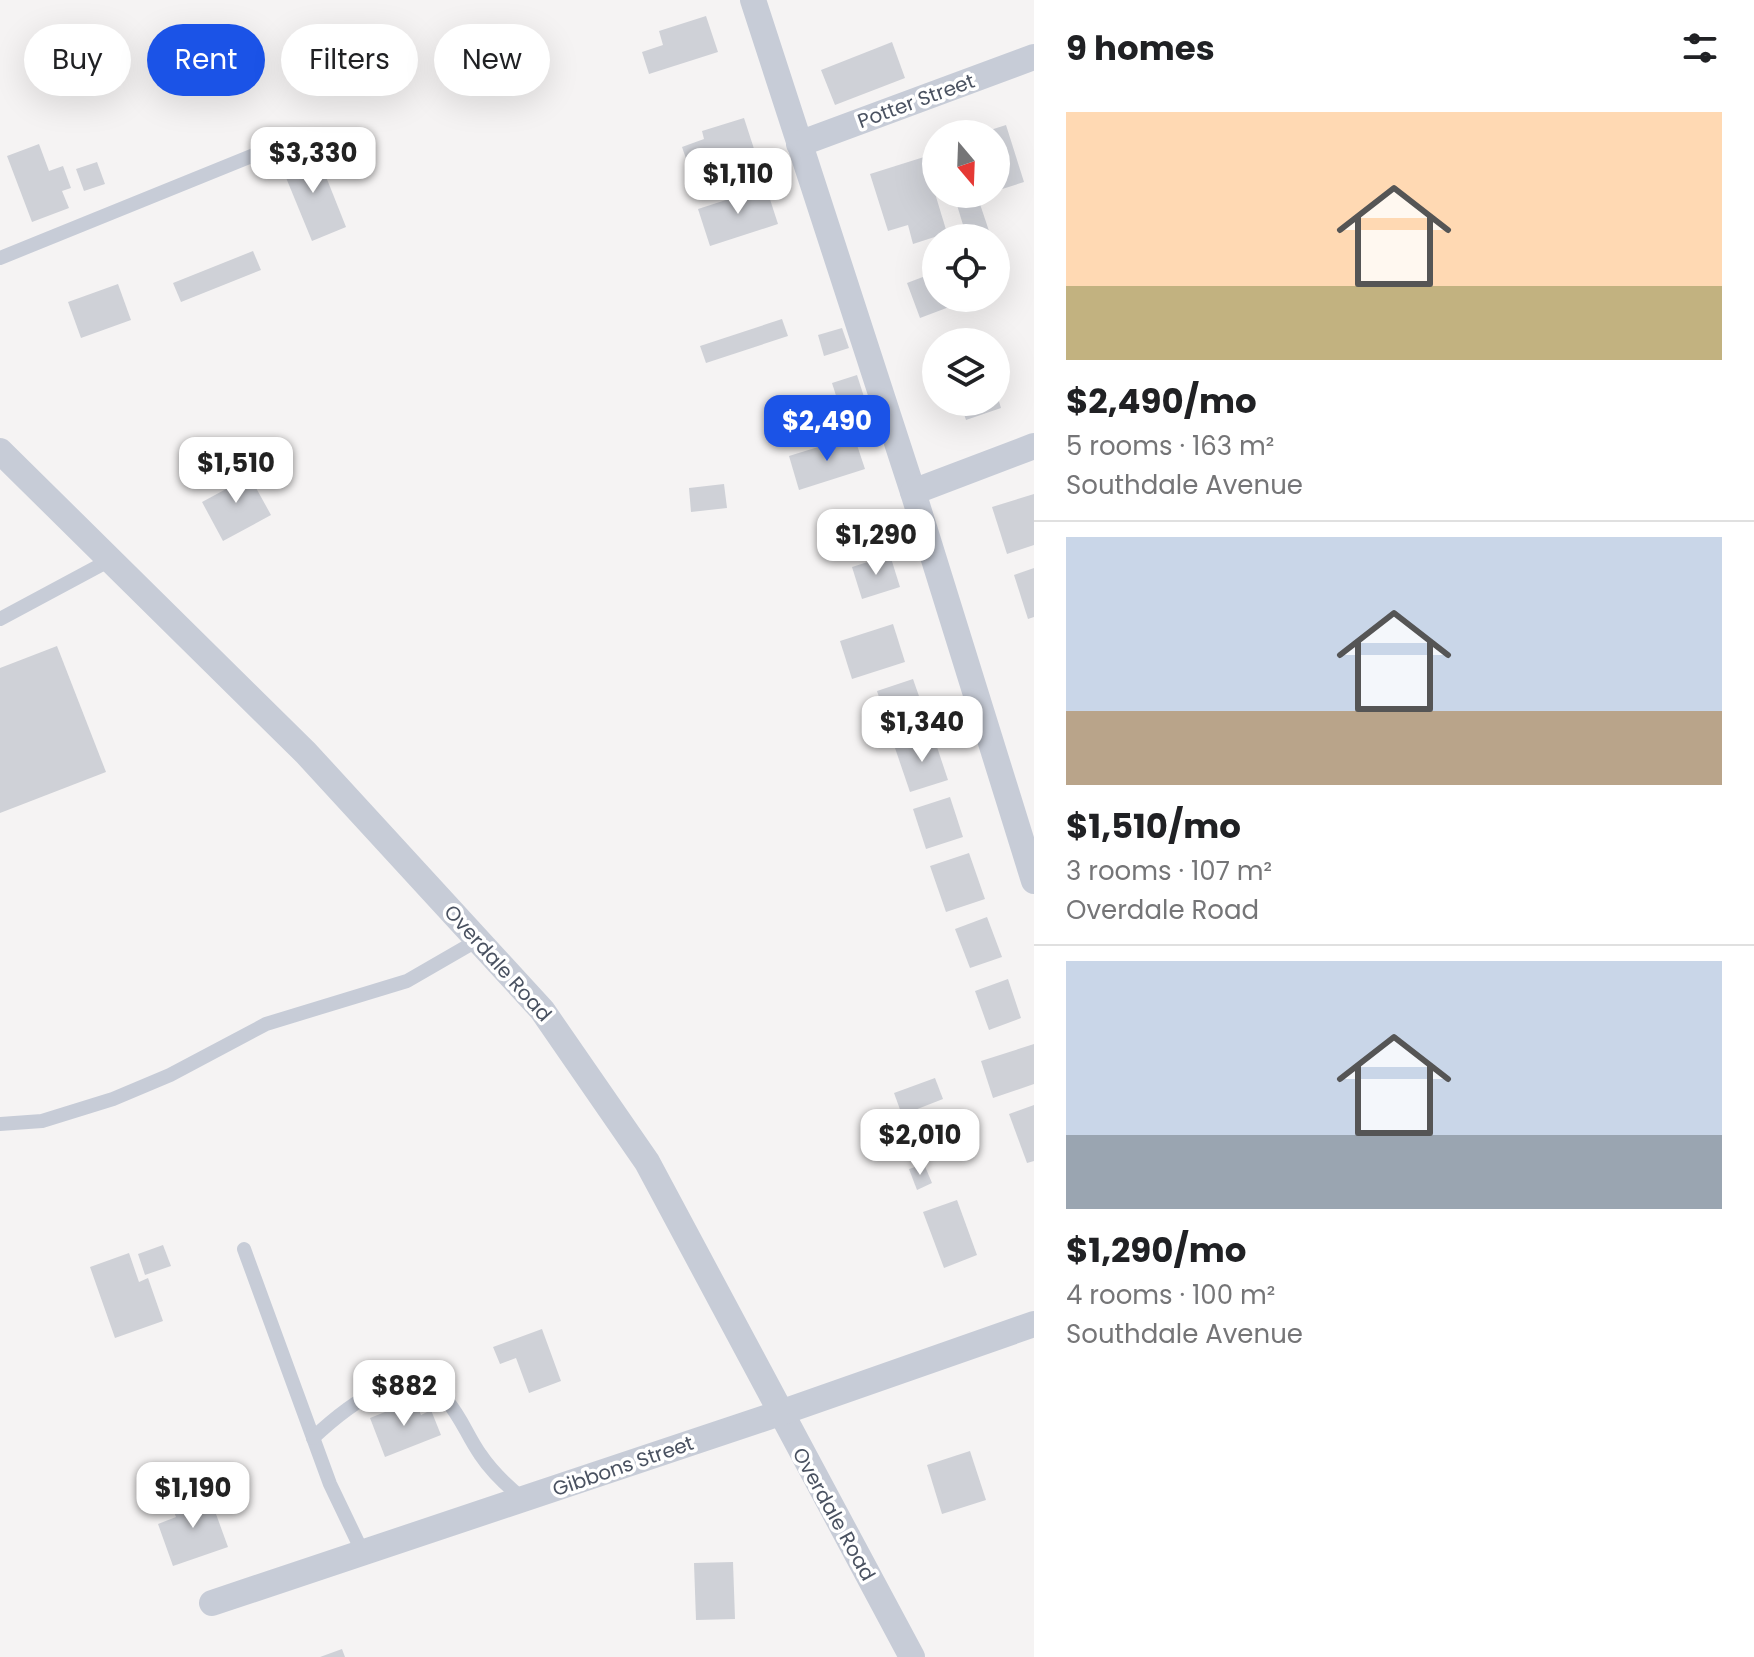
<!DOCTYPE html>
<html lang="en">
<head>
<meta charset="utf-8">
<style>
	body { margin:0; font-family:Poppins,sans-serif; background:#f2f2f2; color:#202124; height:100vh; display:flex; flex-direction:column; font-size:30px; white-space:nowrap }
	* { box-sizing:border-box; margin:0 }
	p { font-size:26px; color:#757577 }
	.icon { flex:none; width:44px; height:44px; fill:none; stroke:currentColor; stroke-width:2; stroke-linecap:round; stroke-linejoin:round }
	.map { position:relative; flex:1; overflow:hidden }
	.sheet { display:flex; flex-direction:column; background:#fff; width:720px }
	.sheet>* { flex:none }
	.hud { position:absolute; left:24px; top:24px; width:760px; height:72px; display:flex; gap:16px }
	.needle { width:52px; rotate:161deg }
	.tools { position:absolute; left:922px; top:120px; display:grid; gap:16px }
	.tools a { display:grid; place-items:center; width:88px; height:88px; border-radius:50%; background:#fff; box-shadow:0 8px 32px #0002; font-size:40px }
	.price { position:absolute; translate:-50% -68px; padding:0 18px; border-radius:16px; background:#fff; color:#222; font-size:26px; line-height:52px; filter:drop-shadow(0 2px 4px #0008) }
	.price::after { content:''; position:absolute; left:50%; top:48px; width:24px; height:18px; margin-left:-12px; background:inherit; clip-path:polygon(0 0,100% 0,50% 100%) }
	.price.current { background:#1b53e7; color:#fff }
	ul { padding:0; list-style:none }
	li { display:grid; align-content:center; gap:16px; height:424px; padding:0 32px }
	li+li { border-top:2px solid #e0e0e0 }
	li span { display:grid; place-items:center; height:248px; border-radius:0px; color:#555 }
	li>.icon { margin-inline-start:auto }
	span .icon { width:144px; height:144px; fill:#fffc; stroke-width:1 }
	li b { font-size:34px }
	h2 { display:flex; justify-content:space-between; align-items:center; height:96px; padding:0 32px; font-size:34px }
	.pill { padding:0 28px; border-radius:36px; background:#fff; box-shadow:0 8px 32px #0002; font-size:28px; line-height:72px }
	.pill.current { background:#1b53e7; color:#fff }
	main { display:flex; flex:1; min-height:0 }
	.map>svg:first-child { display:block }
	.building { fill:#cfd1d7 }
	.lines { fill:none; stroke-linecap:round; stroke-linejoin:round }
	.lane { stroke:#c7ccd7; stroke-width:14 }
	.street { stroke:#c7ccd7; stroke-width:26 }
	.labels { text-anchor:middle; stroke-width:7; stroke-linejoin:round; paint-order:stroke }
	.street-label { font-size:20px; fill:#4a5261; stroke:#fff }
</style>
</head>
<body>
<main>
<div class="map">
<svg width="1034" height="1657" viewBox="0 0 1034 1657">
	<rect width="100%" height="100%" fill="#f5f3f3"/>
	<!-- building -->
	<g class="building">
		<polygon points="706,16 718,52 649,74 642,52 663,45 659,31"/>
		<polygon points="892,42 905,78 835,105 821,70"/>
		<polygon points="744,118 756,155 692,176 682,147 704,139 702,131"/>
		<polygon points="1006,125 1024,182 996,191 996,134 981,133"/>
		<polygon points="39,144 49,171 63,166 71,188 62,191 69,208 32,222 7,156"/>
		<polygon points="315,149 346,227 312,241 280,163"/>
		<polygon points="924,157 947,233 913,244 908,225 888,231 870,174"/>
		<polygon points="97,162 105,184 84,191 76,169"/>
		<polygon points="766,187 778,224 710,246 698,209"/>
		<polygon points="978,198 989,231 967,238 957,205"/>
		<polygon points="253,251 261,270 181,302 173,283"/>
		<polygon points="936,272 936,298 973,298 920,318 907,283"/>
		<polygon points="118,284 131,320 81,338 68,302"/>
		<polygon points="782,319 788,336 706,363 700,346"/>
		<polygon points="842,328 849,348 824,356 818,335"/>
		<polygon points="857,375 865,400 840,408 832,383"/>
		<polygon points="997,395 1001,408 966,420 960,402 996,402"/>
		<polygon points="854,436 865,469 799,490 789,456"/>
		<polygon points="244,466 271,515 223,541 202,502 228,488 223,477"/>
		<polygon points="724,484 727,508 691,512 689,488"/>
		<polygon points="1034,494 1034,545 1007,554 992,507"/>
		<polygon points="890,555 900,587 862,599 852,567"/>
		<polygon points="1034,568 1034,617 1028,619 1014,575"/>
		<polygon points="893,624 905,662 852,679 840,641"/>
		<polygon points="57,646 106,772 0,813 0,668"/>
		<polygon points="913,679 927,719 890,731 877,691"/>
		<polygon points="933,735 948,780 910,792 895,748"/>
		<polygon points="950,797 963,837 926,849 913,809"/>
		<polygon points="969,853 985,899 946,912 930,866"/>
		<polygon points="987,917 1002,957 970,968 955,929"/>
		<polygon points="1008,979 1021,1018 989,1030 975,991"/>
		<polygon points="1034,1044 1034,1084 993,1098 981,1061"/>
		<polygon points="935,1078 943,1099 902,1115 894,1093"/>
		<polygon points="1034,1105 1034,1161 1027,1163 1009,1114"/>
		<polygon points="924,1164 932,1183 917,1190 909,1169"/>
		<polygon points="957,1200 977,1255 944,1268 923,1212"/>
		<polygon points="163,1245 171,1266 145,1275 138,1254"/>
		<polygon points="129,1253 139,1282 148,1278 163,1321 115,1338 90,1267"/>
		<polygon points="542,1329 561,1381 529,1393 516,1358 500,1364 493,1347"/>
		<polygon points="415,1400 421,1415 431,1410 441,1435 385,1457 370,1418"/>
		<polygon points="970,1451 986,1500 942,1514 927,1465"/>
		<polygon points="208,1492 228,1547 173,1566 158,1524 176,1517 171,1505"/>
		<polygon points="733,1562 735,1619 696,1620 694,1563"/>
		<polygon points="342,1649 345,1657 320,1657"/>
	</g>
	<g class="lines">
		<!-- lane -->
		<g class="lane">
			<polyline points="0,258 254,155"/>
			<polyline points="0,619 110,560"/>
			<polyline points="0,1124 42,1121 113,1099 170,1075 266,1024 407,981 478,940"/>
			<polyline points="244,1249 330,1484 363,1553"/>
			<path d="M313,1438c32,-30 94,-82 134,-37 14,16 21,36 33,53 12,18 27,32 43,45"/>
		</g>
		<!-- street -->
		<g class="street">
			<polyline points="753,0 913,492 1034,881"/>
			<polyline points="799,144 1034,57"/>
			<polyline points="0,451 306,753 542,1010 647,1162 912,1657"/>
			<polyline points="913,492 1034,446"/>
			<polyline points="212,1603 780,1413 1034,1324"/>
		</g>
	</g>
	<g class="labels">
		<!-- street labels -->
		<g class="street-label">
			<text transform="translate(916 101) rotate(-20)" y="7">Potter Street</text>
			<text transform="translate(498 963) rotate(48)" y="7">Overdale Road</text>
			<text transform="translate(623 1466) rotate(-19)" y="7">Gibbons Street</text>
			<text transform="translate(834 1514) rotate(61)" y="7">Overdale Road</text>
		</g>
	</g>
</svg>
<div class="tools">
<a><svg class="needle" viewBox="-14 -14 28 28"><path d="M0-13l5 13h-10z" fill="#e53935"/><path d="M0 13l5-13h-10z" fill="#757577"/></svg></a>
<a><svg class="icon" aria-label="locate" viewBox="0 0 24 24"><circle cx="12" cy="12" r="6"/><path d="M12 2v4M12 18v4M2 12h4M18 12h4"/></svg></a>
<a><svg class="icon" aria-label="layers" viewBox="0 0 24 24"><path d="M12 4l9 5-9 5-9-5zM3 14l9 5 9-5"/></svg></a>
</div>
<b class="price" style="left:313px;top:195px">$3,330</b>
<b class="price" style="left:738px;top:216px">$1,110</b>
<b class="price current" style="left:827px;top:463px">$2,490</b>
<b class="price" style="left:236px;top:505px">$1,510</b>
<b class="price" style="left:876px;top:577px">$1,290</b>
<b class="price" style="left:922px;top:764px">$1,340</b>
<b class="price" style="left:920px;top:1177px">$2,010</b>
<b class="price" style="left:404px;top:1428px">$882</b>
<b class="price" style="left:193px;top:1530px">$1,190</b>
<div class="hud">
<a class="pill">Buy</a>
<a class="pill current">Rent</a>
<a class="pill">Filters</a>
<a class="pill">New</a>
</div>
</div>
<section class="sheet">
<h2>9 homes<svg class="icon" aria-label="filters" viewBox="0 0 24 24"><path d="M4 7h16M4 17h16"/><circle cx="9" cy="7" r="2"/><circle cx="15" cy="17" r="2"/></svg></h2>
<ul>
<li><span style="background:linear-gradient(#ffd9b3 70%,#c2b280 0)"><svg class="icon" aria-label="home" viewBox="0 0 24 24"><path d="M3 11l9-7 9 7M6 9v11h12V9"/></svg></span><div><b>$2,490/mo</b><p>5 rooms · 163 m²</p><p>Southdale Avenue</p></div></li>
<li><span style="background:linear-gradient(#c9d6e8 70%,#b9a48a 0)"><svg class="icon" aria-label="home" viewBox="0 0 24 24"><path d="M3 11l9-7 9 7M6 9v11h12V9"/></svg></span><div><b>$1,510/mo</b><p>3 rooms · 107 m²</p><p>Overdale Road</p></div></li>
<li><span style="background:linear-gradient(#c9d6e8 70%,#9aa5b1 0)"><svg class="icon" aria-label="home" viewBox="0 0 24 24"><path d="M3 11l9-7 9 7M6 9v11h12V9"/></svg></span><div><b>$1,290/mo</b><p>4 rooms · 100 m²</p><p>Southdale Avenue</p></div></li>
</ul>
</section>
</main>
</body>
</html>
